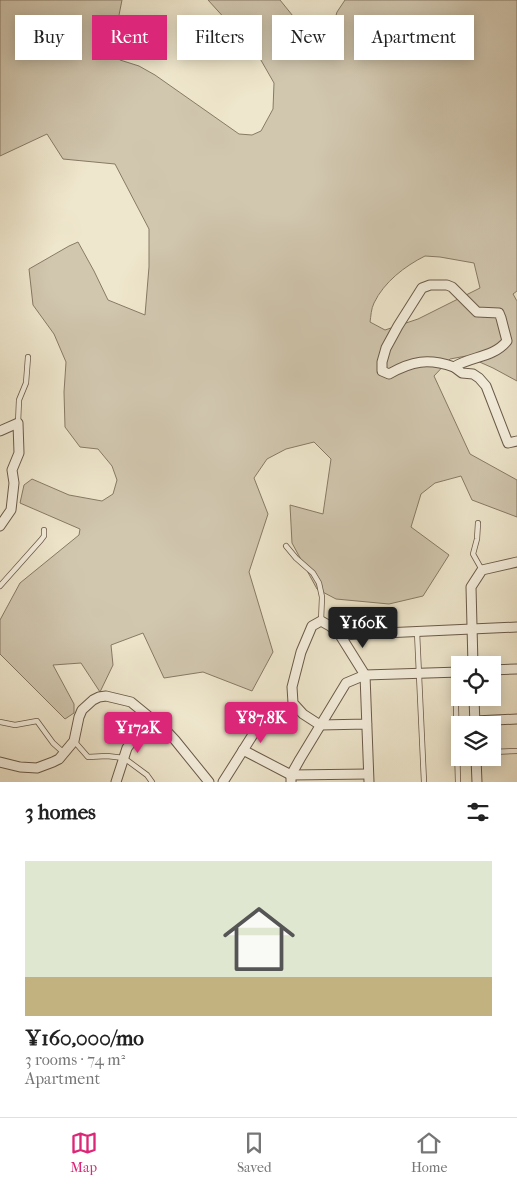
<!DOCTYPE html>
<html lang="en">
<head>
<meta charset="utf-8">
<style>
	body { margin:0; font-family:"IM FELL French Canon",serif; background:#f6f6f6; color:#222; height:100vh; display:flex; flex-direction:column; font-size:19px; white-space:nowrap }
	* { box-sizing:border-box; margin:0 }
	p { font-size:16px; color:#767676 }
	.icon { flex:none; width:28px; height:28px; fill:none; stroke:currentColor; stroke-width:2; stroke-linecap:round; stroke-linejoin:round }
	.map { position:relative; height:782px; overflow:hidden }
	.sheet { display:flex; flex-direction:column; background:#fff; flex:1 }
	.sheet>* { flex:none }
	.banner { position:absolute; left:15px; top:15px; width:488px; height:45px; display:flex; gap:10px }
	.buttons { position:absolute; left:451px; top:656px; display:grid; gap:10px }
	.buttons a { display:grid; place-items:center; width:50px; height:50px; border-radius:0px; background:#fff; box-shadow:0 2px 12px #0003; font-size:25px }
	.price { position:absolute; translate:-50% -42px; padding:0 11px; border-radius:5px; background:#db2777; color:#fff; font-size:16px; line-height:32px; filter:drop-shadow(0 1px 2px #0008) }
	.price::after { content:''; position:absolute; left:50%; top:30px; width:15px; height:11px; margin-left:-8px; background:inherit; clip-path:polygon(0 0,100% 0,50% 100%) }
	.price.current { background:#222; color:#fff }
	ul { padding:0; list-style:none }
	li { display:grid; align-content:center; gap:10px; height:265px; padding:0 25px }
	li span { display:grid; place-items:center; height:155px; border-radius:0px; color:#555 }
	li>.icon { margin-inline-start:auto }
	span .icon { width:90px; height:90px; fill:#fffc; stroke-width:1 }
	li b { font-size:21px }
	h2 { display:flex; justify-content:space-between; align-items:center; height:60px; padding:0 25px; font-size:21px }
	.pill { padding:0 18px; border-radius:0px; background:#fff; box-shadow:0 2px 12px #0003; font-size:18px; line-height:45px }
	.pill.current { background:#db2777; color:#fff }
	.dock { display:flex; justify-content:space-around; align-items:center; height:70px; border-top:1px solid #e0e0e0; background:#fff; font-size:14px; color:#767676 }
	.dock a { display:grid; justify-items:center; gap:2px }
	.dock .current { color:#db2777 }
	.map>svg:first-child { display:block }
	.green { fill:#d1c7af; stroke:#877a66; fill-rule:evenodd }
	.lines { fill:none; stroke-linecap:round; stroke-linejoin:round }
	.service-casing { stroke:#6a5b4a; stroke-width:6 }
	.minor-casing { stroke:#6a5b4a; stroke-width:11 }
	.service { stroke:#f5efde; stroke-width:4.5 }
	.minor { stroke:#f5efde; stroke-width:9 }
</style>
</head>
<body>
<div class="map">
<svg width="517" height="782" viewBox="0 0 517 782">
	<rect width="100%" height="100%" fill="#efe7cd"/>
	<filter id="stains"><feTurbulence type="fractalNoise" baseFrequency=".004" numOctaves="4"/><feColorMatrix values="0 0 0 0 .2 0 0 0 0 .09 0 0 0 0 .02 0 0 0 .5 -.17"/></filter>
	<radialGradient id="worn" r=".72"><stop offset=".6" stop-color="#630" stop-opacity="0"/><stop offset="1" stop-color="#630" stop-opacity=".3"/></radialGradient>
	<!-- green -->
	<path class="green" d="M0,0h122l-8,40 1,13 1,4 4,3 19,6 16,9 84,59 13,1 9,-4 12,-22 1,-26 -16,-28 -50,-55h72l34,42c5,2 9,4 14,0l9,-30 8,-12h172v291l-4,3 4,7v80l-24,-13 -27,-12 -16,3 -16,17 36,78 47,26v37l-45,-17 -11,-24 -26,7 -14,11 -10,33 38,28 -26,41 -34,8 -53,-5 -19,-10 -25,-46 -2,-38 33,9 8,-55 -17,-17 -28,7 -19,10 -13,19 14,36 -19,58 24,80 -21,39 -49,-19 -39,6 -21,-45 -32,12 2,20 -13,27 -19,-29 -28,2 21,39v9l-9,6 -65,-65v-34l20,-37 59,-48 1,-6 -60,-26 4,-18 8,-6 37,16 33,6 11,-7 4,-14 -5,-14 -14,-17 -18,-2 -15,-20 -1,-35 2,-30 -12,-28 -21,-29 -4,-36 40,-23 9,-4 16,29 14,29 37,15 4,-48v-38l-34,-65 -52,-5 -16,-25 -47,22zM425,256l15,1 34,6 6,25 -62,31 -33,11 -15,-8c1,-6 1,-13 4,-19 10,-21 31,-37 51,-47z"/>
	<g class="lines">
		<!-- service casing -->
		<g class="service-casing">
			<g id="service">
				<polyline points="18,423 19,400 26,383 28,357"/>
				<polyline points="478,523 477,539 473,554 482,570"/>
				<polyline points="286,546 296,558 313,573 319,583 322,597 321,621"/>
				<polyline points="0,586 41,540 44,536 44,530"/>
				<polyline points="417,632 424,782"/>
				<polyline points="455,672 458,782"/>
				<polyline points="0,722 15,725 37,721 53,743 64,753"/>
				<polyline points="74,741 88,757 107,756 124,758 147,775 152,782"/>
				<polyline points="492,752 517,751"/>
			</g>
		</g>
		<!-- minor casing -->
		<g class="minor-casing">
			<g id="minor">
				<path d="M430,285h17l5,2 25,25 22,1 2,5 6,23c-14,17 -36,15 -53,26 -26,-9 -42,-6 -65,7l-7,-3v-9l4,-14 12,-22 24,-38z"/>
				<polyline points="454,367 462,373 473,374 479,378 486,386 508,443 517,441"/>
				<polyline points="0,431 18,423 19,453 12,470 14,483 11,510 0,526"/>
				<polyline points="340,635 517,627"/>
				<polyline points="473,665 471,587 482,570 517,562"/>
				<polyline points="492,670 517,669"/>
				<polyline points="474,698 475,725"/>
				<polyline points="475,721 517,719"/>
				<polyline points="367,724 320,725 303,714 293,703 292,687 301,652 312,626 321,621 330,626 340,635 365,675 369,782"/>
				<polyline points="243,750 291,775 368,774"/>
				<polyline points="476,758 477,782"/>
				<polyline points="0,762 20,767 37,768 53,762 59,759 74,741 79,717 82,710 93,700 99,697 106,696 131,702 153,720 159,723 175,740 209,782"/>
				<polyline points="116,782 127,748 139,732 153,720"/>
				<polyline points="223,782 259,725"/>
				<polyline points="291,782 291,775 300,759 346,683 365,675 460,672"/>
			</g>
		</g>
		<!-- service -->
		<use href="#service" class="service"/>
		<!-- minor -->
		<use href="#minor" class="minor"/>
	</g>
	<rect width="100%" height="100%" filter="url(#stains)"/>
	<rect width="100%" height="100%" fill="url(#worn)"/>
</svg>
<div class="buttons">
<a><svg class="icon" aria-label="locate" viewBox="0 0 24 24"><circle cx="12" cy="12" r="6"/><path d="M12 2v4M12 18v4M2 12h4M18 12h4"/></svg></a>
<a><svg class="icon" aria-label="layers" viewBox="0 0 24 24"><path d="M12 4l9 5-9 5-9-5zM3 14l9 5 9-5"/></svg></a>
</div>
<b class="price current" style="left:363px;top:649px">¥160K</b>
<b class="price" style="left:261px;top:744px">¥87.8K</b>
<b class="price" style="left:138px;top:754px">¥172K</b>
<div class="banner">
<a class="pill">Buy</a>
<a class="pill current">Rent</a>
<a class="pill">Filters</a>
<a class="pill">New</a>
<a class="pill">Apartment</a>
</div>
</div>
<section class="sheet">
<h2>3 homes<svg class="icon" aria-label="filters" viewBox="0 0 24 24"><path d="M4 7h16M4 17h16"/><circle cx="9" cy="7" r="2"/><circle cx="15" cy="17" r="2"/></svg></h2>
<ul>
<li><span style="background:linear-gradient(#dfe7d0 75%,#c2b280 0)"><svg class="icon" aria-label="home" viewBox="0 0 24 24"><path d="M3 11l9-7 9 7M6 9v11h12V9"/></svg></span><div><b>¥160,000/mo</b><p>3 rooms · 74 m²</p><p>Apartment</p></div></li>
</ul>
</section>
<nav class="dock">
<a class="current"><svg class="icon" aria-label="map" viewBox="0 0 24 24"><path d="M3 6l6-2 6 2 6-2v14l-6 2-6-2-6 2zM9 4v14M15 6v14"/></svg>Map</a>
<a><svg class="icon" aria-label="saved" viewBox="0 0 24 24"><path d="M7 4h10v16l-5-4-5 4z"/></svg>Saved</a>
<a><svg class="icon" aria-label="home" viewBox="0 0 24 24"><path d="M3 11l9-7 9 7M6 9v11h12V9"/></svg>Home</a>
</nav>
</body>
</html>
